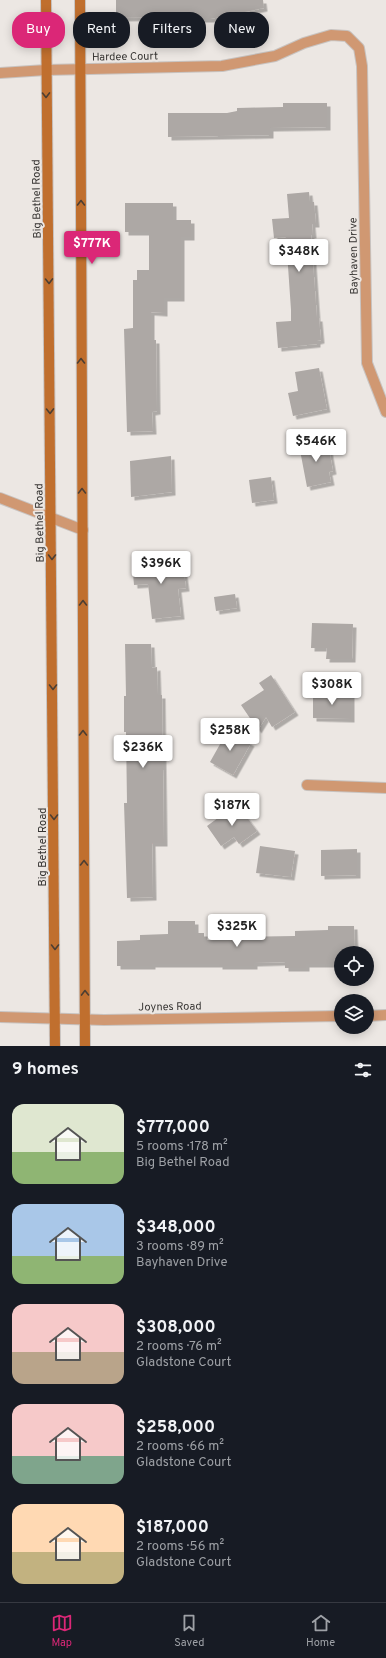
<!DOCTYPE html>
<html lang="en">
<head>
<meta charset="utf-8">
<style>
	body { margin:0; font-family:Overpass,sans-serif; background:#20242c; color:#f1f3f6; height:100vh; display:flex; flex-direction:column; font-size:15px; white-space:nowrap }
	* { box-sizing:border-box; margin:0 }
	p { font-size:13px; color:#9ea1a6 }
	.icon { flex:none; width:22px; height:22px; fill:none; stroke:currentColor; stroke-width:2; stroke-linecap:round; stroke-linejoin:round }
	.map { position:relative; height:1046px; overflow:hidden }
	.side { display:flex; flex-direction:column; background:#171b24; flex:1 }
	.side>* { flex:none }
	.top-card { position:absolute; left:12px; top:12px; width:362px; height:36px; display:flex; gap:8px }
	.fabs { position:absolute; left:334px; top:946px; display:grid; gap:8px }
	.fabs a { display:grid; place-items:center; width:40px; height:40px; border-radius:50%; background:#171b24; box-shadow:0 2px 10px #0003; font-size:20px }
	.price { position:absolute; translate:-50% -34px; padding:0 9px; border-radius:4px; background:#fff; color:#222; font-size:13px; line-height:26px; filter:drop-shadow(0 1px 2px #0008) }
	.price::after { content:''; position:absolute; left:50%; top:24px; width:12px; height:9px; margin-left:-6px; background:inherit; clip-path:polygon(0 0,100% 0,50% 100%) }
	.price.current { background:#db2777; color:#fff }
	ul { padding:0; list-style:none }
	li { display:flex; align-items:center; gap:12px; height:100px; padding:0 12px }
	li span { display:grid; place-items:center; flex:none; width:112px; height:80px; border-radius:12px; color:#555 }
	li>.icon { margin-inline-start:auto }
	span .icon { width:48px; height:48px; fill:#fffc; stroke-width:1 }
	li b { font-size:17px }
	h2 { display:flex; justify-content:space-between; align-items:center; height:48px; padding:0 12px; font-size:17px }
	.chip { padding:0 14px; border-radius:16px; background:#171b24; box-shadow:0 2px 10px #0003; font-size:14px; line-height:36px }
	.chip.current { background:#db2777; color:#fff }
	.menu { display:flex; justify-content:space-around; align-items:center; height:56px; border-top:1px solid #363941; background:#171b24; font-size:11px; color:#9ea1a6 }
	.menu a { display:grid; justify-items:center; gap:2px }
	.menu .current { color:#db2777 }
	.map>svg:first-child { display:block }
	.building { fill:#ada8a5; filter:url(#shadow) }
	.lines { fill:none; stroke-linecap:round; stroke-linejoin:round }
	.minor-casing { stroke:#c8c3c0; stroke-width:12 }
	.tertiary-casing { stroke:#c8c3c0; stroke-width:12 }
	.secondary-casing { stroke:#c8c3c0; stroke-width:12 }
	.minor { stroke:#d09872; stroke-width:10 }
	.tertiary { stroke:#d09872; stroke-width:10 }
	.secondary { stroke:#c06f2e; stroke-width:10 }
	.oneway { stroke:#4c3e32 }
	.labels { text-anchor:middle; stroke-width:4; stroke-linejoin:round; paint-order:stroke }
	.street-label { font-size:11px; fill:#373533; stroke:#ece7e3 }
</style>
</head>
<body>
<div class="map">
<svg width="386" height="1046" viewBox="0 0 386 1046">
	<defs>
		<filter id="shadow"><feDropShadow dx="3.5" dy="3.5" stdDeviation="0" flood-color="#0004"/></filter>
	</defs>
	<rect width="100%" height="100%" fill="#ece7e3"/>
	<!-- building -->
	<g class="building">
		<polygon points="116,0 263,0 264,8 210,19 199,19 199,23 177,23 177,18 166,18 166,17 116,18"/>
		<polygon points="283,103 327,103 327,127 270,128 270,135 168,137 168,113 227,113 237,111 237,108 283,107"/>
		<polygon points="309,192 310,202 314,202 316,224 312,224 313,235 311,235 317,318 319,318 321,340 317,341 317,344 278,348 276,322 291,321 291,310 286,237 274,238 272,219 289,218 287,194"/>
		<polygon points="125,203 173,203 173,220 191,220 191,237 181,237 181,298 164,298 164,313 151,312 151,340 156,340 157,411 152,412 153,431 127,432 124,329 133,328 133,280 137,280 137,270 149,270 149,232 125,232"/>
		<polygon points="319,368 327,409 293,416 288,393 298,391 295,372"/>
		<polygon points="323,440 325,450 329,449 333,471 329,472 331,482 307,487 299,445"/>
		<polygon points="171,456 172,492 131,497 130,461"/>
		<polygon points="271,477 274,500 252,503 249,480"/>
		<polygon points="176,558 177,567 183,566 186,588 178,589 181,616 152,619 148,584 134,585 132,562"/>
		<polygon points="235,594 237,608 216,611 214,597"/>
		<polygon points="312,623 353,624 352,659 326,659 327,648 311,648"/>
		<polygon points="125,644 151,644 152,668 157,667 158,695 162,695 164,843 152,843 153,897 127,898 124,803 127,803 126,732 124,732 124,696 126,696"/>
		<polygon points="271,675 295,712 272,727 266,717 258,730 241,705 264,690 259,683"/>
		<polygon points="313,694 351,694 351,719 313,718"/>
		<polygon points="228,730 251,743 233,775 210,762"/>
		<polygon points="237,804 257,831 239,844 234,837 221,846 207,826"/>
		<polygon points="260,846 295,851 291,877 256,873"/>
		<polygon points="357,849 357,875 321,876 321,850"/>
		<polygon points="168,921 195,921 195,933 204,933 204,940 242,940 242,937 295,936 295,931 328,930 328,926 354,926 355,953 341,953 341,964 306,964 306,968 285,968 285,962 254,963 254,966 219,966 219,964 152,964 152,966 117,966 117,941 140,940 140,935 168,934"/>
	</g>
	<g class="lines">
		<!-- minor casing -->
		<g class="minor-casing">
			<g id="minor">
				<polyline points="0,73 46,70 222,66 275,56 304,43 331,35 347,36 359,48 362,66 367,363 386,412"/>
				<polyline points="307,785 386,788"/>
				<polyline points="367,1016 386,1015"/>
				<polyline points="0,1017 104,1020 341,1016"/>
			</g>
		</g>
		<!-- tertiary casing -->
		<g class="tertiary-casing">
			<polyline id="tertiary" points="0,498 83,530"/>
		</g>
		<!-- secondary casing -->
		<g class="secondary-casing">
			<g id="secondary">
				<polyline points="46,0 55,1046"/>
				<polyline points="80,0 85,1046"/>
			</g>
		</g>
		<!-- minor -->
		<use href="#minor" class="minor"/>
		<!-- tertiary -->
		<use href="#tertiary" class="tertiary"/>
		<!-- secondary -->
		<use href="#secondary" class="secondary"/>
	</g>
	<!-- one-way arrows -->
	<defs><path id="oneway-chevron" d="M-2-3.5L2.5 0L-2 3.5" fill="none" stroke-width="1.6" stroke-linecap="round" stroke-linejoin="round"/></defs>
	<g class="oneway">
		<use href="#oneway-chevron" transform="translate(46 95) rotate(89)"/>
		<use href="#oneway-chevron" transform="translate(81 203) rotate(-90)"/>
		<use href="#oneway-chevron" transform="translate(49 281) rotate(89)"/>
		<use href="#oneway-chevron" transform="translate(81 361) rotate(-90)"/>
		<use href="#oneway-chevron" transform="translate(50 411) rotate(89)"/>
		<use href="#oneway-chevron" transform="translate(82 491) rotate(-90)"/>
		<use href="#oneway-chevron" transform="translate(52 557) rotate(90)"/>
		<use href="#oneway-chevron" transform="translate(83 603) rotate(-90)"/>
		<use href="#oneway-chevron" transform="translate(53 687) rotate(90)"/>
		<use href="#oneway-chevron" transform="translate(83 733) rotate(-90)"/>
		<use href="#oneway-chevron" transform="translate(54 817) rotate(90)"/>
		<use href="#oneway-chevron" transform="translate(84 863) rotate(-90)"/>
		<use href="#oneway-chevron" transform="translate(55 947) rotate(90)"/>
		<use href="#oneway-chevron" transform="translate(85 993) rotate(-91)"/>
	</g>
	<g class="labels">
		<!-- street labels -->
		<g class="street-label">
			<text transform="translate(125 56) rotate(-1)" y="4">Hardee Court</text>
			<text transform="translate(36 199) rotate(-91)" y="4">Big Bethel Road</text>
			<text transform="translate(353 256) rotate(-91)" y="4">Bayhaven Drive</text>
			<text transform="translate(39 523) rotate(-91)" y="4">Big Bethel Road</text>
			<text transform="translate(42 847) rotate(-90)" y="4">Big Bethel Road</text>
			<text transform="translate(170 1006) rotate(-1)" y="4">Joynes Road</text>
		</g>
	</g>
</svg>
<div class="fabs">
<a><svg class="icon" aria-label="locate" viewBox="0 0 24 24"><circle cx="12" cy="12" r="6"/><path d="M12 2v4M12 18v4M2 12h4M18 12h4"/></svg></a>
<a><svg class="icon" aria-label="layers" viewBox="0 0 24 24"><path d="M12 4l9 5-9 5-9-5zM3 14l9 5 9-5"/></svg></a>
</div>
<b class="price current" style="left:92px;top:265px">$777K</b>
<b class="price" style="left:299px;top:273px">$348K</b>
<b class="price" style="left:316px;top:463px">$546K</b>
<b class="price" style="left:161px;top:585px">$396K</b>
<b class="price" style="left:332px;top:706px">$308K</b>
<b class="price" style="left:230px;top:752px">$258K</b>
<b class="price" style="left:143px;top:769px">$236K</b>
<b class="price" style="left:232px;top:827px">$187K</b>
<b class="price" style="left:237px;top:948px">$325K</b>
<div class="top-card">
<a class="chip current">Buy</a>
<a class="chip">Rent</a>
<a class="chip">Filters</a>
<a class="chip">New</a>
</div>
</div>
<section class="side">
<h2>9 homes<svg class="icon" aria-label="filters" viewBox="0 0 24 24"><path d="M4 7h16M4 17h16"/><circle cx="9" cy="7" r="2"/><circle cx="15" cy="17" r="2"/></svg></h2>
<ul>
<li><span style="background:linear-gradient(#dfe7d0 60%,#8fb573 0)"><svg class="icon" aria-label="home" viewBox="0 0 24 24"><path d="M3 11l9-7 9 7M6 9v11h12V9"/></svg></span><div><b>$777,000</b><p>5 rooms · 178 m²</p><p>Big Bethel Road</p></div></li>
<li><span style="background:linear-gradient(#a9c7e8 65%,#8fb573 0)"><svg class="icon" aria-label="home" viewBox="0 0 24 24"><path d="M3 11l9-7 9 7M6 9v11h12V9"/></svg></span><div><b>$348,000</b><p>3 rooms · 89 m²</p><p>Bayhaven Drive</p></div></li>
<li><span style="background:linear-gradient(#f6c9c9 60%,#b9a48a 0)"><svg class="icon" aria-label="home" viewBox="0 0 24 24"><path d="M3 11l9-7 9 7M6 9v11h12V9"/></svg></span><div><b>$308,000</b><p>2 rooms · 76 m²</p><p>Gladstone Court</p></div></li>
<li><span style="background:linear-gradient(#f6c9c9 65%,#7fa58c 0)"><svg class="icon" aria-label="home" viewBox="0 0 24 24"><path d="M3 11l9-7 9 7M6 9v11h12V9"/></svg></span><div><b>$258,000</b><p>2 rooms · 66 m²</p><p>Gladstone Court</p></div></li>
<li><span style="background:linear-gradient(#ffd9b3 60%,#c2b280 0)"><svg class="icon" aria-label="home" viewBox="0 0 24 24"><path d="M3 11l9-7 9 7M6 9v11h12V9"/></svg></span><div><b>$187,000</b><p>2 rooms · 56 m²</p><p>Gladstone Court</p></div></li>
</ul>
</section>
<nav class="menu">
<a class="current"><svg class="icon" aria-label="map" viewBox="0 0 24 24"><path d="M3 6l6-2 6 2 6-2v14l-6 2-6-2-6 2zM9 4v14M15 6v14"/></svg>Map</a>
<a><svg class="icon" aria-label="saved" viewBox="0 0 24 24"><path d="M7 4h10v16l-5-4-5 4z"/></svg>Saved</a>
<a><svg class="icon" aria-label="home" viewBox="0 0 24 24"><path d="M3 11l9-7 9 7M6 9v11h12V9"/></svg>Home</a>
</nav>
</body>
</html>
